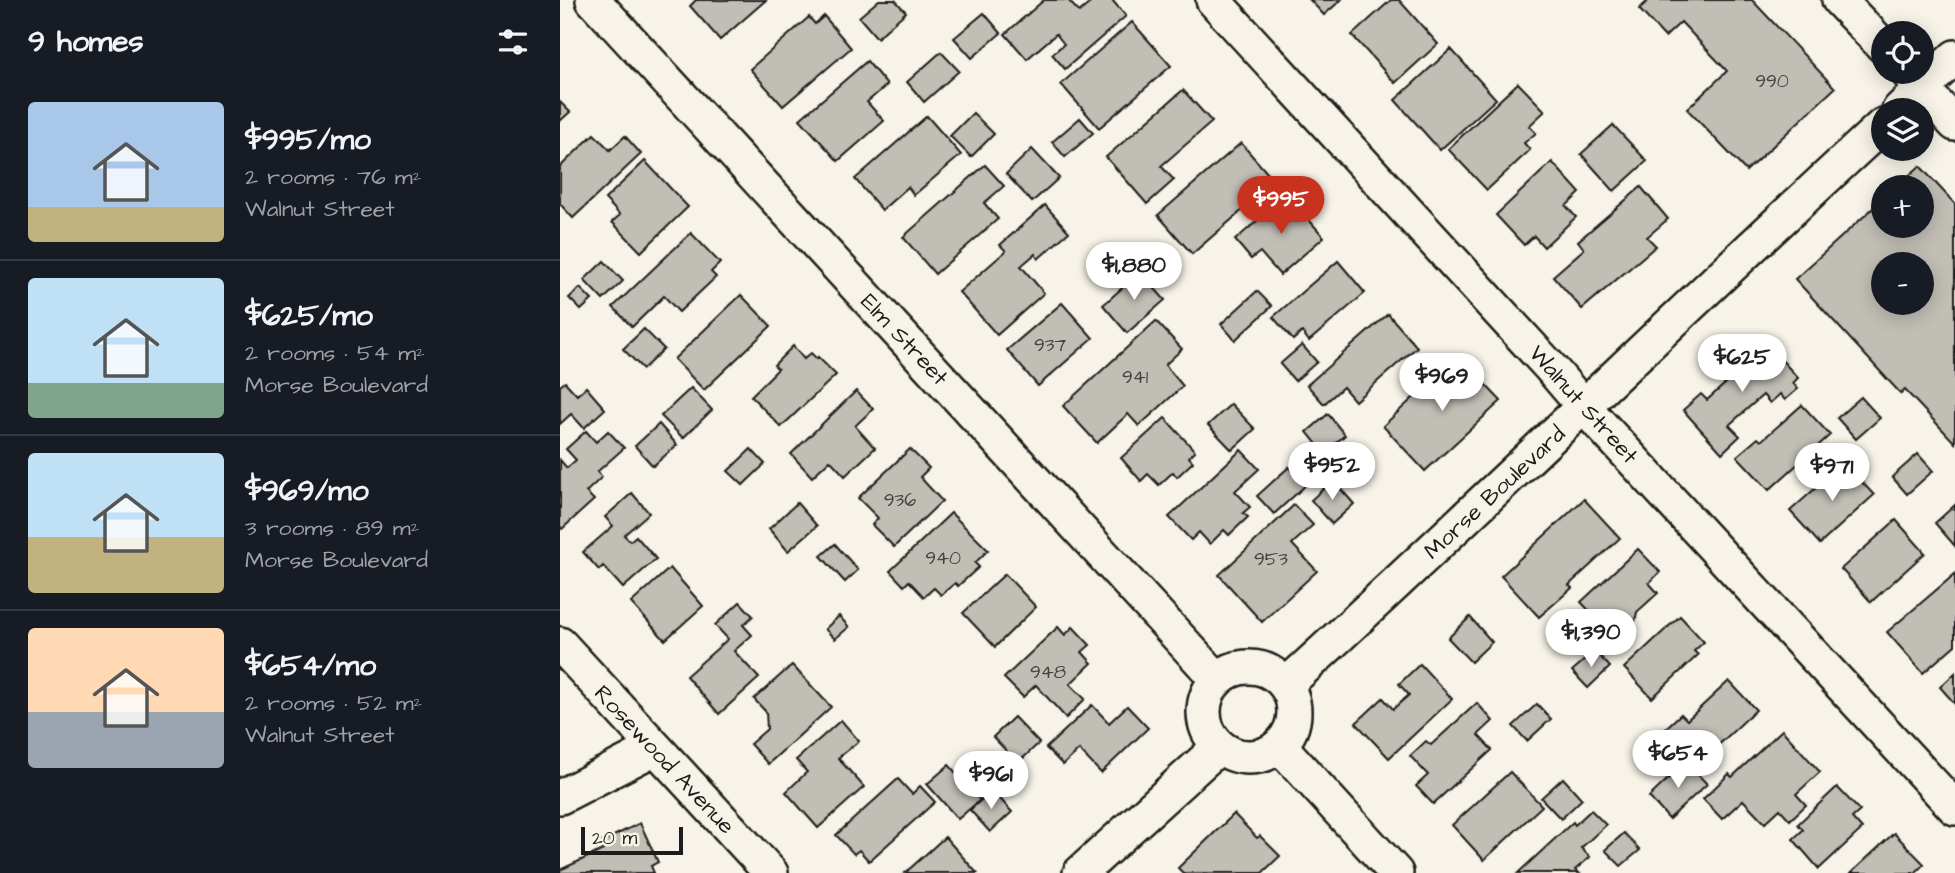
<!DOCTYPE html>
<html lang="en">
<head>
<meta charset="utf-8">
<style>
	body { margin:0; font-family:"Architects Daughter",sans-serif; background:#242831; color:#f1f3f6; height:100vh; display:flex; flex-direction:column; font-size:26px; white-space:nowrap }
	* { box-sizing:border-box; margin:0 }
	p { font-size:23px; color:#9ea1a6 }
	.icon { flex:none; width:38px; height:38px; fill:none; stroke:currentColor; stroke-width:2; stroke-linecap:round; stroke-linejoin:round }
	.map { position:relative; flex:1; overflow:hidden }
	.sheet { display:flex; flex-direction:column; background:#171b24; width:560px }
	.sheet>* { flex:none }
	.buttons { position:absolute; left:1311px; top:21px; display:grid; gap:14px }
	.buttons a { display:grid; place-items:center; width:63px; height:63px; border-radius:50%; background:#171b24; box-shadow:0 4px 18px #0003; font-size:35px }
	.scale { position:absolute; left:21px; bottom:18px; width:102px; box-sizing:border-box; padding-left:7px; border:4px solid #1c1c1c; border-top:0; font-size:19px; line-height:24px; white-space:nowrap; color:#1c1c1c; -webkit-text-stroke:5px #f7f3e8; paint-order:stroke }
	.price { position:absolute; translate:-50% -60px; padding:0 16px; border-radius:24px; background:#fff; color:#222; font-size:23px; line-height:46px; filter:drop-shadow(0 2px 4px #0008) }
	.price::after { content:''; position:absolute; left:50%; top:42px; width:21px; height:16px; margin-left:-10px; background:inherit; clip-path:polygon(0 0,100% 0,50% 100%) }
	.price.selected { background:#c8321e; color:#fff }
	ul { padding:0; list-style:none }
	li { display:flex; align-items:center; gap:21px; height:175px; padding:0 28px }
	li+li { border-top:2px solid #363941 }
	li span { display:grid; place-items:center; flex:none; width:196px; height:140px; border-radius:7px; color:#555 }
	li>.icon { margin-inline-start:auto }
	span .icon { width:84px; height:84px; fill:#fffc; stroke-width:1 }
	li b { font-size:30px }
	h2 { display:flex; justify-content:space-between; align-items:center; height:84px; padding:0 28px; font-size:30px }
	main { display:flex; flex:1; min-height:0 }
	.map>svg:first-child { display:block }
	.building { fill:#c0beb5; stroke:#1c1c1c; stroke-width:2; fill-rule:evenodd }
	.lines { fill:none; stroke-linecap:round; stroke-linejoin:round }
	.minor-casing { stroke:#1c1c1c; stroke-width:38 }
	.minor { stroke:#f7f3e8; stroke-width:33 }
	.labels { text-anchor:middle; stroke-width:5; stroke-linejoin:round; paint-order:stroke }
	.number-label { font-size:19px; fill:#454442 }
	.street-label { font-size:23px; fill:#1c1c1c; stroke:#f7f3e8 }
</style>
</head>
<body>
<main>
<section class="sheet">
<h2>9 homes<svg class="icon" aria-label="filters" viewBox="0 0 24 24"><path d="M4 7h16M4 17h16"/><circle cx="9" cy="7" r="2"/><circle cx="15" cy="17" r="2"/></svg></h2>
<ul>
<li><span style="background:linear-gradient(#a9c7e8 75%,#c2b280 0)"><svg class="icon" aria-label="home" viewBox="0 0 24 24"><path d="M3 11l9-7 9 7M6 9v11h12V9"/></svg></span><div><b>$995/mo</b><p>2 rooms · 76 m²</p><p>Walnut Street</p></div></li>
<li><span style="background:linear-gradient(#bfe0f5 75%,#7fa58c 0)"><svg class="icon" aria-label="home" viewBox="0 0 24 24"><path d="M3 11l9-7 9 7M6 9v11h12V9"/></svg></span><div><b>$625/mo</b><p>2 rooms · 54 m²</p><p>Morse Boulevard</p></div></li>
<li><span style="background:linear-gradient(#bfe0f5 60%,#c2b280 0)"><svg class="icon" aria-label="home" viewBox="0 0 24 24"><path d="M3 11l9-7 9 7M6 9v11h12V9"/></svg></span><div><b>$969/mo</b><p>3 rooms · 89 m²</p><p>Morse Boulevard</p></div></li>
<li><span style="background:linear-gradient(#ffd9b3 60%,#9aa5b1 0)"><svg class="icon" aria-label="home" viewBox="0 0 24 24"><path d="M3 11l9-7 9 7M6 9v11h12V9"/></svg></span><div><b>$654/mo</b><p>2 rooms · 52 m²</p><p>Walnut Street</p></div></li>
</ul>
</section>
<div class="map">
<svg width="1395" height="873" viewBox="0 0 1395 873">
	<rect width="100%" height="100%" fill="#f7f3e8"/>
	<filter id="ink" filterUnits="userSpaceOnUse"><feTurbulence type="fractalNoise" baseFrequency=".0143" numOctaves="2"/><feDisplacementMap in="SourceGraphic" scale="14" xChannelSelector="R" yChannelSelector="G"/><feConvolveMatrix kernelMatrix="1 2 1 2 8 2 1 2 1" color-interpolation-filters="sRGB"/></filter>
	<g filter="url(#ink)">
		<!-- building -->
		<g class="building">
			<polygon points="136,0 206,0 160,40 130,6"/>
			<polygon points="319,0 335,0 346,12 317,38 299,17"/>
			<polygon points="484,0 508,0 519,12 534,0 552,0 566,16 505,69 492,54 504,44 496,34 467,59 445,34"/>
			<polygon points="750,0 781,0 764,15"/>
			<polygon points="831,0 839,0 878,44 835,83 792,35"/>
			<polygon points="1089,0 1192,0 1275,88 1186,171 1127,109 1167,71 1121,22 1105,37 1079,9"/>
			<polygon points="424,13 441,33 412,58 394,38"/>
			<polygon points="264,16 291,48 223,106 190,69 249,17 255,24"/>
			<polygon points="572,22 611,66 539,128 501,84"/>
			<polygon points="891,49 936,99 880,150 835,100"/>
			<polygon points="381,52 399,71 364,102 347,82"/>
			<polygon points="307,61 327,85 307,102 324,121 278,161 240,119"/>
			<polygon points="958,83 985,111 969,126 976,133 964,143 970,150 927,190 888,149"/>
			<polygon points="623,90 652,122 601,166 614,180 587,204 546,157"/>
			<polygon points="0,102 10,112 0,121"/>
			<polygon points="413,113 434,134 411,157 390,136"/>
			<polygon points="367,116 401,155 354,195 348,187 322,210 295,179"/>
			<polygon points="520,118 533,133 505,157 492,142"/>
			<polygon points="1053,125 1087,161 1054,191 1021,154"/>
			<polygon points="34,134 50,150 65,136 81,154 13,218 0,204 0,167"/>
			<polygon points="681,143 715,182 632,254 598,215"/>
			<polygon points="472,149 499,178 472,202 446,174"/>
			<polygon points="85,161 128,207 81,252 52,222 60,215 45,199"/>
			<polygon points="992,162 1020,193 1006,206 1016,217 984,247 974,236 964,245 936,215"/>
			<polygon points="425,165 444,186 424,203 438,219 375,274 343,237"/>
			<path d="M1360,166l35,38v239l-50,-53 -4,4 -106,-115 88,-80v27h39v-39h-26zM1323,264h39v39h-39z"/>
			<polygon points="1081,187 1108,219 1087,237 1096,246 1022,309 993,276 1024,249 1018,241"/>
			<polygon points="727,195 764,237 720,275 700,252 691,259 675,240"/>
			<polygon points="485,205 509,232 478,259 475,254 461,266 484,293 437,335 399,292 446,251 440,245"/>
			<polygon points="131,233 160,263 151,272 156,277 119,312 104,296 72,327 53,307"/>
			<polygon points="44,261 63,281 43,300 24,280"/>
			<polygon points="778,261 805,293 749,341 742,332 733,340 713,317"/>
			<polygon points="580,272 605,300 567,333 543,305"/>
			<polygon points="20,288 32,300 21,310 9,298"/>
			<polygon points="697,291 712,306 675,340 661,324"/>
			<polygon points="181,295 211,326 144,390 114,359"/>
			<polygon points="502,303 533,338 478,386 447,350"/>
			<polygon points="828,314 857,347 795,401 783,387 764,404 747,385"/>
			<polygon points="596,321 622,349 605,365 623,386 579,426 568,414 537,443 503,406"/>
			<polygon points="84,329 104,349 83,369 63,349"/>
			<polygon points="1201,337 1238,378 1233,383 1238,389 1225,400 1220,394 1210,403 1203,395 1169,425 1180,436 1162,453 1123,410 1141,394 1147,400 1186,365 1178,358"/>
			<polygon points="742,345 757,362 735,381 720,364"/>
			<polygon points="233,346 244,359 251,353 257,359 258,357 276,375 221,427 191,396 218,369 214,365"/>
			<polygon points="898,356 941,401 865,471 823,426"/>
			<polygon points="5,382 17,395 26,387 45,409 24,428 11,414 0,424 0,386"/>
			<polygon points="131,388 152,410 123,438 101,416"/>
			<polygon points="296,391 313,409 295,426 315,448 285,476 270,460 252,477 231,454"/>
			<polygon points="1301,397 1320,418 1296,439 1277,418"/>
			<polygon points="671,404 695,429 672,450 648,425"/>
			<polygon points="1242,405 1270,435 1209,490 1177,456 1198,438 1201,441"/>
			<polygon points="768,414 785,435 764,453 747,432"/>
			<polygon points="605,418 635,451 629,457 633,462 617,477 613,472 599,485 588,474 581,481 561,458"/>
			<polygon points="99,424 117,445 93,466 75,446"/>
			<polygon points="26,431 36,442 48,431 64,448 37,472 42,477 26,492 34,500 2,529 0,526 0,460 7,468 16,460 6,449"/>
			<polygon points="191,449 205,464 183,485 168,471"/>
			<polygon points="350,449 369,468 360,477 382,501 334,547 312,525 318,518 298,498"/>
			<polygon points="681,450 699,469 675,491 690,507 683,513 688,517 669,535 664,530 650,544 639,532 631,540 609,517"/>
			<polygon points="1358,454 1373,471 1347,494 1332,477"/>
			<polygon points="1284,463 1314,495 1260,544 1230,511"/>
			<polygon points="729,467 746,485 714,514 697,496"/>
			<polygon points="773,480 794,504 772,524 751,500"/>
			<polygon points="72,493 89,513 64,535 70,541 76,536 96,559 63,588 43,566 39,570 23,552 53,526 45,517"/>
			<polygon points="1024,499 1060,538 1009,585 1012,588 979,617 941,576"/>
			<polygon points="237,503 257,526 228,551 209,529"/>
			<polygon points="734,505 753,525 732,544 757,571 702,622 659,575"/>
			<polygon points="1395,505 1395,546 1375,523"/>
			<polygon points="391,513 428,550 415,563 419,567 398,586 395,583 381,595 374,588 364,597 349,581 344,586 330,571"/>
			<polygon points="1336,520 1365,553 1311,602 1281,569"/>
			<polygon points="275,544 298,570 285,582 261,556"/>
			<polygon points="1078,549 1100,572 1089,583 1098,593 1077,612 1074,626 1067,634 1052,635 1021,602"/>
			<polygon points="110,568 143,606 105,640 71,603"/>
			<polygon points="445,574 476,607 435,647 403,613"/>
			<polygon points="1395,574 1395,645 1363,673 1327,632"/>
			<polygon points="180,602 193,616 183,625 192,635 174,651 199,678 159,714 126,676 168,639 155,625"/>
			<polygon points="279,616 289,627 275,639 265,629"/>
			<polygon points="1120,616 1144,642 1134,651 1138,655 1092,698 1064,668"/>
			<polygon points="910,617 932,642 911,662 888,638"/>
			<polygon points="498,627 505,635 513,627 530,645 522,652 532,663 510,684 525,699 506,718 476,685 463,697 444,678"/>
			<polygon points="1035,651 1050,667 1028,688 1012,671"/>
			<polygon points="860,664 892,699 829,758 796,723 823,698 833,709 849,695 839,684"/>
			<polygon points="232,665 271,707 208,764 190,744 207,729 206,712 194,699"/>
			<polygon points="1395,673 1395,704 1380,687"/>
			<polygon points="1169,681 1196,710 1152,751 1146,745 1133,757 1126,748 1104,768 1085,747 1121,714 1127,720"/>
			<polygon points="917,703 933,721 918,735 932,750 873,804 856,786 868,775 850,756 866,741 871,745"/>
			<polygon points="977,704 991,719 967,741 953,726"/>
			<polygon points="532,705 549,723 567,706 588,728 541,773 519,750 503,765 486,748"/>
			<polygon points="454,717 479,743 458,763 433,737"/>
			<polygon points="281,720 299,741 278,758 304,787 258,828 226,792 247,772 236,760"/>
			<polygon points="1222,730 1260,772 1236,794 1246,805 1230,820 1220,809 1205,823 1183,800 1162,819 1143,799 1169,774 1172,777"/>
			<polygon points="1126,762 1147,784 1109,819 1089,797"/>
			<polygon points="389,765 420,800 398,819 367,784"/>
			<polygon points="950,772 982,806 924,860 892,825"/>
			<polygon points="1003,778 1022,799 1001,819 981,798"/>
			<polygon points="338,779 352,794 360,786 375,802 309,861 299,850 294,854 276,835"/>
			<polygon points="1277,787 1300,811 1292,818 1302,829 1259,869 1233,839 1243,830 1238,824"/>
			<polygon points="432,790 452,812 430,832 410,810"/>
			<polygon points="1031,810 1046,825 1021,848 1030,857 1015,870 1019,873 958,873 1013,822 1015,825"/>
			<polygon points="674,814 697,838 700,836 720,856 702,873 623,873 618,868"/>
			<polygon points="80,823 98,862 91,866 94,873 0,873 0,870 43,850 39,843"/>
			<polygon points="1064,833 1080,850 1061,866 1045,850"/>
			<polygon points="1334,833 1364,864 1355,873 1291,873"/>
			<polygon points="385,837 417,873 345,873"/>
		</g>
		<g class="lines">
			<!-- minor casing -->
			<g class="minor-casing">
				<g id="minor">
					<polyline points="33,0 657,679"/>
					<polyline points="653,0 989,366 1024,407 1395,808"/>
					<polyline points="1279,0 1323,46"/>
					<polyline points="1349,74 1395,124"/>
					<polyline points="1339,110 1395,57"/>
					<polyline points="0,644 211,873"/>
					<circle cx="689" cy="712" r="45"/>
					<path d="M726,685c202,-184 396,-376 597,-560"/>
					<polyline points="720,746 836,873"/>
					<polyline points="0,797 95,748"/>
					<polyline points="520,873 659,747"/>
				</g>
			</g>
			<!-- minor -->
			<use href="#minor" class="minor"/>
		</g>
	</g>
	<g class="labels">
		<!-- number labels -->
		<g class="number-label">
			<text x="1212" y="87">990</text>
			<text x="490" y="351">937</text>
			<text x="575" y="383">941</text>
			<text x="340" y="506">936</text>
			<text x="383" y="564">940</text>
			<text x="711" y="565">953</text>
			<text x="488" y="678">948</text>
		</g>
		<!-- street labels -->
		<g class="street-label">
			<text transform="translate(345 339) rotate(47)" y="8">Elm Street</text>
			<text transform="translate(1024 404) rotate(48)" y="8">Walnut Street</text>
			<text transform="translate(934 492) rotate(-43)" y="8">Morse Boulevard</text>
			<text transform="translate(105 759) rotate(47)" y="8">Rosewood Avenue</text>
		</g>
	</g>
</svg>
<div class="buttons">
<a><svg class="icon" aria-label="locate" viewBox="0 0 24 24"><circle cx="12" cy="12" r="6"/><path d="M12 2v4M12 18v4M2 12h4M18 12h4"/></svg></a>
<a><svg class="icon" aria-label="layers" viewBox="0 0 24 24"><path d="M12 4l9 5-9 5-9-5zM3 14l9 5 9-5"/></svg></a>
<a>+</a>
<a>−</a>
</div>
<div class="scale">20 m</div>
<b class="price selected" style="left:721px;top:236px">$995</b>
<b class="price" style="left:574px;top:302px">$1,880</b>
<b class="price" style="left:1182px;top:394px">$625</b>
<b class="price" style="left:882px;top:413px">$969</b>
<b class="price" style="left:772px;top:502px">$952</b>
<b class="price" style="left:1272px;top:503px">$971</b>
<b class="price" style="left:1031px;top:669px">$1,390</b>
<b class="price" style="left:1118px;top:790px">$654</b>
<b class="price" style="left:431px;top:811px">$961</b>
</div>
</main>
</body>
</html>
